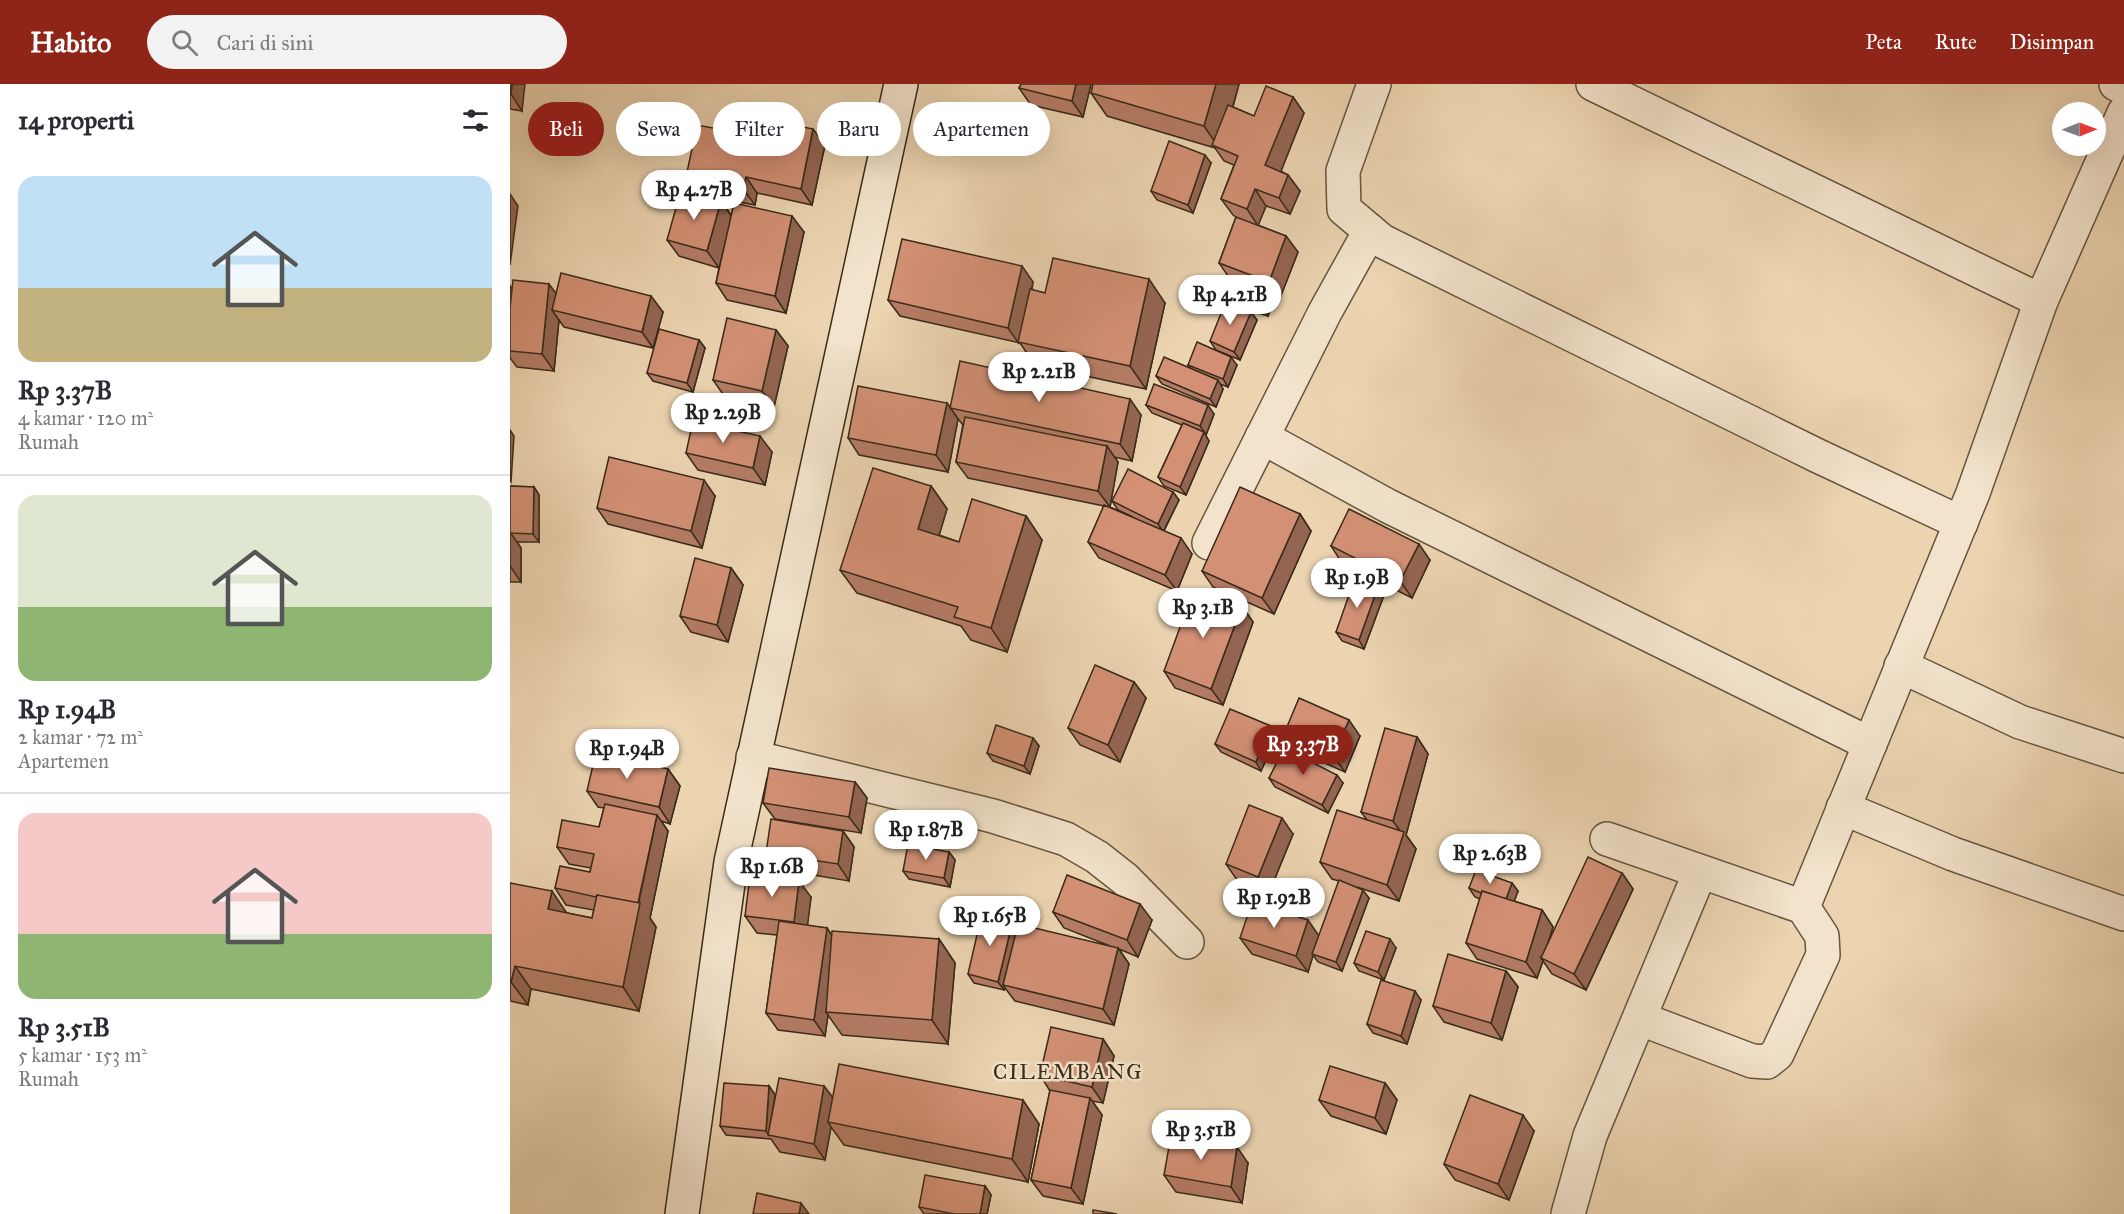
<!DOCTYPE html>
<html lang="id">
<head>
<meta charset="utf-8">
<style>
	body { margin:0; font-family:"IM FELL Great Primer",serif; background:#f2f2f3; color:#2b2b33; height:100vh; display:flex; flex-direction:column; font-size:22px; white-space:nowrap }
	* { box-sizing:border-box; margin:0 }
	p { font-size:20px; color:#7c7c81 }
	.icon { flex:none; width:33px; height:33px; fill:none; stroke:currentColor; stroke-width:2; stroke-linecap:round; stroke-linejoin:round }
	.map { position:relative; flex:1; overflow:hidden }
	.drawer { display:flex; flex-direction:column; background:#fff; width:510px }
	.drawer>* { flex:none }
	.banner { position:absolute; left:18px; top:18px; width:570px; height:54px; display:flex; gap:12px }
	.needle { width:39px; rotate:89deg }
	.buttons { position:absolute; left:1542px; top:18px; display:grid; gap:12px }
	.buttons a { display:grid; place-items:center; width:54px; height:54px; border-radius:50%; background:#fff; box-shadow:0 6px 24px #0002; font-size:30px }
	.price { position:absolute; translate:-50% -51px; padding:0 14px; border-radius:21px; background:#fff; color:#222; font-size:20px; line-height:39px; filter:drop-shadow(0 2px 3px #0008) }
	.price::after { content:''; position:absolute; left:50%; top:36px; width:18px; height:14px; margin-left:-9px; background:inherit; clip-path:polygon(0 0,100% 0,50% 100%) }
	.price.on { background:#8f2418; color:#fff }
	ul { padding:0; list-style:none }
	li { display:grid; align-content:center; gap:12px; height:318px; padding:0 18px }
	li+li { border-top:2px solid #e1e1e2 }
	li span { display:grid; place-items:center; height:186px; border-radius:18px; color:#555 }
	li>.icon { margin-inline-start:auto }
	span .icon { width:108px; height:108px; fill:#fffc; stroke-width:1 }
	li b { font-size:26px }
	h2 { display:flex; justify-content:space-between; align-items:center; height:72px; padding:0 18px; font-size:26px }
	.tag { padding:0 21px; border-radius:27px; background:#fff; box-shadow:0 6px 24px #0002; font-size:21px; line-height:54px }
	.tag.on { background:#8f2418; color:#fff }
	header { display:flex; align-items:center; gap:36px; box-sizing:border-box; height:84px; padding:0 30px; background:#8f2418; color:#fff }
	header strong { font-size:28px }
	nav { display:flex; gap:33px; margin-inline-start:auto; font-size:21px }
	.search { width:420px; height:54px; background:#f2f2f3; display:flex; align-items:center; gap:15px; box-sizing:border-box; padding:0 21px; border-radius:33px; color:#7c7c81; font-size:22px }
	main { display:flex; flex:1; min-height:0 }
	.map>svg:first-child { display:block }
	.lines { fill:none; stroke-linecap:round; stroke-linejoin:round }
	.street-casing { stroke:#65553f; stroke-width:36 }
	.secondary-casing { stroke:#382b19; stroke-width:36 }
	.street { stroke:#f3e3cc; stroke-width:33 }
	.secondary { stroke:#f3e3cc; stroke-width:33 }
	.wall { fill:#b57c65; stroke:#382b19; stroke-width:1.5 }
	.shaded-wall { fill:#946552; stroke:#382b19; stroke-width:1.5 }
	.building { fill:#d39075; stroke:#382b19; stroke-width:1.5 }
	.labels { text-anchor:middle; stroke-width:5; stroke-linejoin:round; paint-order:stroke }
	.quarter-label { font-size:21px; letter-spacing:1.5px; fill:#382b19; stroke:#f3e3cc }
</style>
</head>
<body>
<header>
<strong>Habito</strong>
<div class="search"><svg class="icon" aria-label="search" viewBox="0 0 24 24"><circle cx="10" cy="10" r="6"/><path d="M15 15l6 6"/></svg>Cari di sini</div>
<nav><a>Peta</a><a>Rute</a><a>Disimpan</a></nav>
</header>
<main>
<section class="drawer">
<h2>14 properti<svg class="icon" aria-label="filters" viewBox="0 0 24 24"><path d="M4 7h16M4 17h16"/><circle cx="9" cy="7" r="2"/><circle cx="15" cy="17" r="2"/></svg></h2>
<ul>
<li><span style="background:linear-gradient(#bfe0f5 60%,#c2b280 0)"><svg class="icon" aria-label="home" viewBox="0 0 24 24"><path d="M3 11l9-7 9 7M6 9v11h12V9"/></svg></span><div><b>Rp 3.37B</b><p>4 kamar · 120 m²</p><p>Rumah</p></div></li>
<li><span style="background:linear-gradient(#dfe7d0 60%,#8fb573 0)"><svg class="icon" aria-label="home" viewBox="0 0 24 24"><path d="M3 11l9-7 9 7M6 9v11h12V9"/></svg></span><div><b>Rp 1.94B</b><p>2 kamar · 72 m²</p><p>Apartemen</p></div></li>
<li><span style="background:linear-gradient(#f6c9c9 65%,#8fb573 0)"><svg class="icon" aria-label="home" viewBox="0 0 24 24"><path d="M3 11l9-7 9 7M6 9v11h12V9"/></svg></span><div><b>Rp 3.51B</b><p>5 kamar · 153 m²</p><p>Rumah</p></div></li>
</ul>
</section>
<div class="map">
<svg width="1614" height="1130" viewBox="0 0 1614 1130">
	<rect width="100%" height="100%" fill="#ecd4b1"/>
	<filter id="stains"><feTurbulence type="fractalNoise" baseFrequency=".00333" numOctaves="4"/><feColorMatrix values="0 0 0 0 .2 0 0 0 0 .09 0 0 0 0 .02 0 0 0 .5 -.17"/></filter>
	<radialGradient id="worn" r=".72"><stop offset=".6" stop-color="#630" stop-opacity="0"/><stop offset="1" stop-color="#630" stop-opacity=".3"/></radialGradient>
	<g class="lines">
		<!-- street casing -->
		<g class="street-casing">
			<g id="street">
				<polyline points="864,0 833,87 834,125 872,157 1308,372 1451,439"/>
				<polyline points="1083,0 1531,217"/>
				<polyline points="1606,0 1614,4"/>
				<polyline points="752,353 878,422 1360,660"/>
				<polyline points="699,459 815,228 860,147"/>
				<polyline points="1391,582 1510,638 1614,672"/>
				<polyline points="243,673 483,732 556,755 587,773 615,795 677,858"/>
				<polyline points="1333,724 1443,770 1614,830"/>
				<polyline points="1097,755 1293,823 1312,852 1313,871 1267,970 1257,978 1242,977 1131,935"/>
				<polyline points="1293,823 1463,409 1531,217 1614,29"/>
				<polyline points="1058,1130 1080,1052 1190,788"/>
			</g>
		</g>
		<!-- secondary casing -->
		<g class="secondary-casing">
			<polyline id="secondary" points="172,1130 221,778 391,0"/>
		</g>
		<!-- street -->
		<use href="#street" class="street"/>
		<!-- secondary -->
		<use href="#secondary" class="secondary"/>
	</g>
	<!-- wall -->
	<g class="wall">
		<polygon points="0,0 12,27 0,25"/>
		<polygon points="511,0 581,0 573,33 521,21 509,4"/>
		<polygon points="583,0 729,0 723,23 744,32 783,13 794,29 771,87 778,91 790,107 780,130 756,122 748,141 776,152 788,168 770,214 761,211 764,215 758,232 732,224 741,228 747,236 730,276 706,266 700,257 722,220 717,212 722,196 720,195 709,179 726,133 723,131 711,115 724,81 714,77 705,64 597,32 581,9"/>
		<polygon points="208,45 315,61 302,121 247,109 245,121 188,110 176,93"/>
		<polygon points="701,79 683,129 647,116 641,107"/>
		<polygon points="211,117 221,131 294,148 276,229 217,216 206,199 209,184 169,172 157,156"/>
		<polygon points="523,198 522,206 535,209 655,219 636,305 525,281 510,259 390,232 378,216"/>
		<polygon points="0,202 2,205 46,209 153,228 143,264 54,243 49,236 44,287 7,283 0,274"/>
		<polygon points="266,246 278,262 264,323 215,313 203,296"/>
		<polygon points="189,256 195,264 183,308 143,297 137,289"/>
		<polygon points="678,281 727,281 718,303 710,300 713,305 706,323 652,300 646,292 681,285"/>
		<polygon points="437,319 448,335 438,388 349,371 338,354"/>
		<polygon points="636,321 704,330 696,351 695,350 699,357 676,411 654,402 648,393 672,341 642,329"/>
		<polygon points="440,324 631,331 622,377 604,373 608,378 600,423 623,433 608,426 602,417 663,408 669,416 654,447 682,470 667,507 589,474 578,458 594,422 458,394 446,378 453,340 452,340"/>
		<polygon points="262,368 255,401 188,386 176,369"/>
		<polygon points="0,402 24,403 29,411 29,458 7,458 11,464 11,498 0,498"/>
		<polygon points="421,402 437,425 429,451 449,458 516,432 532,456 497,568 461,556 451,542 347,509 330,486"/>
		<polygon points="205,412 192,464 98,440 87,424"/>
		<polygon points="790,430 801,447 764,530 703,503 692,487"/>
		<polygon points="821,462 920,476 902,514 832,479"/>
		<polygon points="221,484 233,501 218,558 181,548 170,532"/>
		<polygon points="874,511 854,565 832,557 826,548"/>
		<polygon points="732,522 743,538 713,621 665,604 654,587"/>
		<polygon points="624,598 636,614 610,678 570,661 558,644"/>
		<polygon points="774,650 850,652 835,688 785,666"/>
		<polygon points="767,651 751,687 711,668 705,660"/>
		<polygon points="907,653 918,670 896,751 906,765 889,817 847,803 859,814 832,887 808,878 803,871 798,888 742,870 730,854 809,852 829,797 822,795 810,778 857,736 851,728"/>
		<polygon points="523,654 529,662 520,690 483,677 477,669"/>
		<polygon points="158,685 170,702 160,740 151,737 158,747 140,834 146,843 129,927 21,905 18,921 0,917 0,799 57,829 82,834 84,826 56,821 45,804 80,788 81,784 59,780 47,763 89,743 94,724 88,723 77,707"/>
		<polygon points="759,694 833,699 818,729 765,703"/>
		<polygon points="345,698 357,714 351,749 265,735 253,719"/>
		<polygon points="333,747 344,763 339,797 267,785 256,769"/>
		<polygon points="783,750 759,809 727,796 716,780"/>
		<polygon points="439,768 445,776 440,803 399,795 393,787"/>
		<polygon points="1112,789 1123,805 1076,906 1042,890 1033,877 1027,894 967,875 956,859 970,815 965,813 959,804 1002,799 1008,807 1004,817 1032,826 1043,843 1040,855"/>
		<polygon points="301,813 297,842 317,844 322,852 429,855 445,879 438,960 332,951 318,931 315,952 268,946 256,929 267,851 247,849 235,832"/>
		<polygon points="543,828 642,836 628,873 609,865 619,880 604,941 505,917 495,904 494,906 464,899 458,890 507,842 600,862 554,844"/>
		<polygon points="886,864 874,896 849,887 844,879"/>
		<polygon points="996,887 1008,903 992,956 934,938 923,922"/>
		<polygon points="911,916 897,960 863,949 857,940"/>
		<polygon points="593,955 604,972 593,1019 582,1017 592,1031 573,1120 533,1112 521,1096 540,1007 530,991"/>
		<polygon points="875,999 887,1016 876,1050 821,1032 809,1016"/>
		<polygon points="259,1002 265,1011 314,1002 323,1014 529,1040 518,1098 334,1061 321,1043 315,1076 270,1068 261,1055 216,1051 210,1042"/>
		<polygon points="1024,1047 999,1116 945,1096 934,1080"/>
		<polygon points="738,1079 732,1119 666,1108 654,1091"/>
		<polygon points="475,1102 481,1111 477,1130 414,1130 409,1123"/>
	</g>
	<!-- shaded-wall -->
	<g class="shaded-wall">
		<polygon points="2,0 15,0 12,27 1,10"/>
		<polygon points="566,0 581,0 573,33 562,17"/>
		<polygon points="706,0 729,0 711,64 709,64 694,42"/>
		<polygon points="783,13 794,29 767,97 755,81"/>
		<polygon points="303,45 315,61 302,121 291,105"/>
		<polygon points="695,71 701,79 683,129 678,121"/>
		<polygon points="778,91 790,107 780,130 769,114"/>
		<polygon points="236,93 247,109 245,121 233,105"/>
		<polygon points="745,105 756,122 748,142 737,125"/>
		<polygon points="0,110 8,122 0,181"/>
		<polygon points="211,117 222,133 209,184 197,167"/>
		<polygon points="282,132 294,148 276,229 265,212"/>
		<polygon points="776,152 788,168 770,214 759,198"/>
		<polygon points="512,182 523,198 510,258 508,258 509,260 498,244"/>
		<polygon points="639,195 655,219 636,305 620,282"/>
		<polygon points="39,200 51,216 42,226 49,236 44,287 32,270"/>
		<polygon points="0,202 5,209 0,260"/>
		<polygon points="758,207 764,215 758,232 753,224"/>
		<polygon points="141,212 153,228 143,264 132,248"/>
		<polygon points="741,228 747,236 730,276 724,268"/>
		<polygon points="266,246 278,262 264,323 252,307"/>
		<polygon points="189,256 195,264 183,308 177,299"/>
		<polygon points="721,273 727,281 718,303 713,295"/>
		<polygon points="708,296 713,305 706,323 700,315"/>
		<polygon points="620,315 631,331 622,377 610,360"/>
		<polygon points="437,319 448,335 438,388 426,371"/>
		<polygon points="698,321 704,330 696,351 690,342"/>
		<polygon points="0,346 4,352 1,398 0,397"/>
		<polygon points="694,348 699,357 676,411 670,403"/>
		<polygon points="250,352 262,368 255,401 243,384"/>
		<polygon points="597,362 608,378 600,423 588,407"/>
		<polygon points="194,396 205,412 192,464 181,447"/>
		<polygon points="421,402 437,425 424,468 408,445"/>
		<polygon points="24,403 29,411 29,458 23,450"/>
		<polygon points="663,408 669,416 653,448 648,440"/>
		<polygon points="790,430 801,447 764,530 752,514"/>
		<polygon points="516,432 532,456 497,568 481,544"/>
		<polygon points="0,448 11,464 11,498 0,482"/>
		<polygon points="671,454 682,470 667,507 655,491"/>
		<polygon points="909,460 920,476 902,514 890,497"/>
		<polygon points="221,484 233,501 218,558 207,541"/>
		<polygon points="868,503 874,511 854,565 849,556"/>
		<polygon points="732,522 743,538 713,621 701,605"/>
		<polygon points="624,598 636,614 610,678 598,661"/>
		<polygon points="839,636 850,652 835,688 823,672"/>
		<polygon points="761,642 767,651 751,687 746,678"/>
		<polygon points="907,653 918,670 896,751 906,765 889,817 877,801 893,751 883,737"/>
		<polygon points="523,654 529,662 520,690 514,682"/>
		<polygon points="158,685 170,702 160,740 149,723"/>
		<polygon points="827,691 833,699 818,729 812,721"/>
		<polygon points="345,698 357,714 351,749 339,733"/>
		<polygon points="147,731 158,747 140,834 146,843 129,927 113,903 128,822"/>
		<polygon points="772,734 783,750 759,809 748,793"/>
		<polygon points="333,747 344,763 339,797 328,780"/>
		<polygon points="439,768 445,776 440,803 434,794"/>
		<polygon points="1112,789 1123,805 1076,906 1064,890"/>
		<polygon points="289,797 301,813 296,854 284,838"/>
		<polygon points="1002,799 1008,807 1001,826 995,818"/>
		<polygon points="853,806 859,814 832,887 826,878"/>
		<polygon points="42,807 58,831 38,825"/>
		<polygon points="630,820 642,836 628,873 617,856"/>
		<polygon points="1032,826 1043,843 1033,875 1031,874 1033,877 1027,894 1016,878"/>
		<polygon points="503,836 509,845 493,901 495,904 494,906 488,898"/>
		<polygon points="798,836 809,852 798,888 786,872"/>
		<polygon points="317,844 328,861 316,928 318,931 315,952 304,936"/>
		<polygon points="429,855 445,879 438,960 422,936"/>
		<polygon points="880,855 886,864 874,896 868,888"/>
		<polygon points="608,864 619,880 604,941 593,925"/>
		<polygon points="5,882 21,905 18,921 1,898"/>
		<polygon points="996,887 1008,903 992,956 981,939"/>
		<polygon points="905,907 911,916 897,960 891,952"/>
		<polygon points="593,955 604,972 593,1019 582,1003"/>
		<polygon points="875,999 887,1016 876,1050 865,1034"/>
		<polygon points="259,1002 265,1011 259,1051 256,1047"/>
		<polygon points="314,1002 326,1018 318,1038 321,1043 315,1076 304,1060"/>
		<polygon points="580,1014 592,1031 573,1120 561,1104"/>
		<polygon points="513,1016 529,1040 518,1098 502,1075"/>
		<polygon points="1013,1031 1024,1047 999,1116 988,1100"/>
		<polygon points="727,1063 738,1079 732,1119 721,1103"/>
		<polygon points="475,1102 481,1111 477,1130 470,1130"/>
		<polygon points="291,1119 299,1130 289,1130"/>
	</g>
	<!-- building -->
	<g class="building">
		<polygon points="0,0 2,0 1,10 0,10"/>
		<polygon points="511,0 566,0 562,17 509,4"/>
		<polygon points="583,0 706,0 694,42 581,9"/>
		<polygon points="756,2 783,13 755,81 778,91 769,114 745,105 737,125 711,115 728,72 702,61 718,21 744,32"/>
		<polygon points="213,26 303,45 291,105 236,93 233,105 176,93 187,41 208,45"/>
		<polygon points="659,57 695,71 678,121 641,107"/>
		<polygon points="171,106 211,117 197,167 157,156"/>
		<polygon points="224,119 282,132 265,212 206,199"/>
		<polygon points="726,133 776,152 759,198 709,179"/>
		<polygon points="392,155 512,182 498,244 378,216"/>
		<polygon points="543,174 639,195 620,282 508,258 520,205 535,209"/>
		<polygon points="51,189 141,212 132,248 42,226"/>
		<polygon points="722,195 758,207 753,224 717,212"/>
		<polygon points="3,196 39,200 32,270 0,267 0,224"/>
		<polygon points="716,217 741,228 724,268 700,257"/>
		<polygon points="217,234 266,246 252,307 203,296"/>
		<polygon points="149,245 189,256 177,299 137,289"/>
		<polygon points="687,258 721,273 713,295 678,281"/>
		<polygon points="654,273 708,296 700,315 646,292"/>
		<polygon points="450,277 620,315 610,360 440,324"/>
		<polygon points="644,300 698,321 690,342 636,321"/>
		<polygon points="348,302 437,319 426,371 338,354"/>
		<polygon points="455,333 597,362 588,407 446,378"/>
		<polygon points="183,337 250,352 243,384 176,369"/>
		<polygon points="673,339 694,348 670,403 648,393"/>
		<polygon points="99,373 194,396 181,447 87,424"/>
		<polygon points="363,384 421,402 408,445 449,458 462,415 516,432 481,544 444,533 448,523 330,486"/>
		<polygon points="618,385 663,408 648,440 602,417"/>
		<polygon points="0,402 24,403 23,450 1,449 0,448"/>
		<polygon points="730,403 790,430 752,514 692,487"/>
		<polygon points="594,421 671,454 655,491 578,458"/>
		<polygon points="839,425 909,460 890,497 821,462"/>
		<polygon points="185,474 221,484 207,541 170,532"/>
		<polygon points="845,494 868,503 849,556 826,548"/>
		<polygon points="684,505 732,522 701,605 654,587"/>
		<polygon points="585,581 624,598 598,661 558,644"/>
		<polygon points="789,614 839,636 823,672 774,650"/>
		<polygon points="720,625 761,642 746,678 705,660"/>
		<polygon points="486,641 523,654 514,682 477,669"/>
		<polygon points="875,644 907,653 883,737 851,728"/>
		<polygon points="774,664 827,691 812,721 759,694"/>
		<polygon points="86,668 158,685 149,723 77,707"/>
		<polygon points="259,684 345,698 339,733 253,719"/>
		<polygon points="95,720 147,731 128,819 87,811 86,813 45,804 50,782 80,788 84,770 47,763 52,736 89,743"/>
		<polygon points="739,721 772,734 748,793 716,780"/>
		<polygon points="827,726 894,748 877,801 810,778"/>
		<polygon points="261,735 333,747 328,780 256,769"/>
		<polygon points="398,760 439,768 434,794 393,787"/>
		<polygon points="1078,773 1112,789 1064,890 1031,874"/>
		<polygon points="966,786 1002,799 996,815 972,807 971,809 959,804"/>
		<polygon points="240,791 289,797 284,838 235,832"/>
		<polygon points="557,791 630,820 617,856 543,828"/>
		<polygon points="829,796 853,806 826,878 802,870"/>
		<polygon points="0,799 42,807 38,825 82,834 87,811 130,819 113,903 5,882 1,898 0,897"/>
		<polygon points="972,807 1032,826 1016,878 956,859"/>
		<polygon points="742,818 798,836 786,872 730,854"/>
		<polygon points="472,829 503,836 488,898 458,890"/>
		<polygon points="269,837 317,844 304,936 256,929"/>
		<polygon points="508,840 608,864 593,925 493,901"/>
		<polygon points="322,847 429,855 422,936 316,928"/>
		<polygon points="856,847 880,855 868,888 844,879"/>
		<polygon points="938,870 996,887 981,939 923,922"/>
		<polygon points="871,896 905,907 891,952 857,940"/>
		<polygon points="541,943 593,955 582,1003 530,991"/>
		<polygon points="329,980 513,1016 502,1075 318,1038"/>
		<polygon points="820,982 875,999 865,1034 809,1016"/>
		<polygon points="269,994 314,1002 304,1060 258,1051"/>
		<polygon points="214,999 259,1002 256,1047 210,1042"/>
		<polygon points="540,1006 580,1014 561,1104 521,1096"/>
		<polygon points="960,1011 1013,1031 988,1100 934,1080"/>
		<polygon points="661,1051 727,1063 721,1103 654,1091"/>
		<polygon points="415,1091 475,1102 470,1130 444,1130 409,1123"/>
		<polygon points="247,1109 291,1119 289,1130 243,1130"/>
		<polygon points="583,1126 607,1130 583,1130"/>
	</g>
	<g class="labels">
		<!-- quarter labels -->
		<g class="quarter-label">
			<text x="558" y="995">CILEMBANG</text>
		</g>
	</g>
	<rect width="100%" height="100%" filter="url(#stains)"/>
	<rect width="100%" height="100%" fill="url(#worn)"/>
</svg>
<div class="buttons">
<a><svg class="needle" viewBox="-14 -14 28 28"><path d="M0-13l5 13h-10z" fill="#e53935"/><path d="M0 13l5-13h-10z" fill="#7c7c81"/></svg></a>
</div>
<b class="price" style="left:184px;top:137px">Rp 4.27B</b>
<b class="price" style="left:720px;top:242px">Rp 4.21B</b>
<b class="price" style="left:529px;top:319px">Rp 2.21B</b>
<b class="price" style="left:213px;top:360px">Rp 2.29B</b>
<b class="price" style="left:847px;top:525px">Rp 1.9B</b>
<b class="price" style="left:693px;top:555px">Rp 3.1B</b>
<b class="price on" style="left:793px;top:692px">Rp 3.37B</b>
<b class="price" style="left:117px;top:696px">Rp 1.94B</b>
<b class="price" style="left:416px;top:777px">Rp 1.87B</b>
<b class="price" style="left:980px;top:801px">Rp 2.63B</b>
<b class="price" style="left:262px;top:814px">Rp 1.6B</b>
<b class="price" style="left:764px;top:845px">Rp 1.92B</b>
<b class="price" style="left:480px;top:863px">Rp 1.65B</b>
<b class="price" style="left:691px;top:1077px">Rp 3.51B</b>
<div class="banner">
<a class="tag on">Beli</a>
<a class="tag">Sewa</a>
<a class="tag">Filter</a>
<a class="tag">Baru</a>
<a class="tag">Apartemen</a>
</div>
</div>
</main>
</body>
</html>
